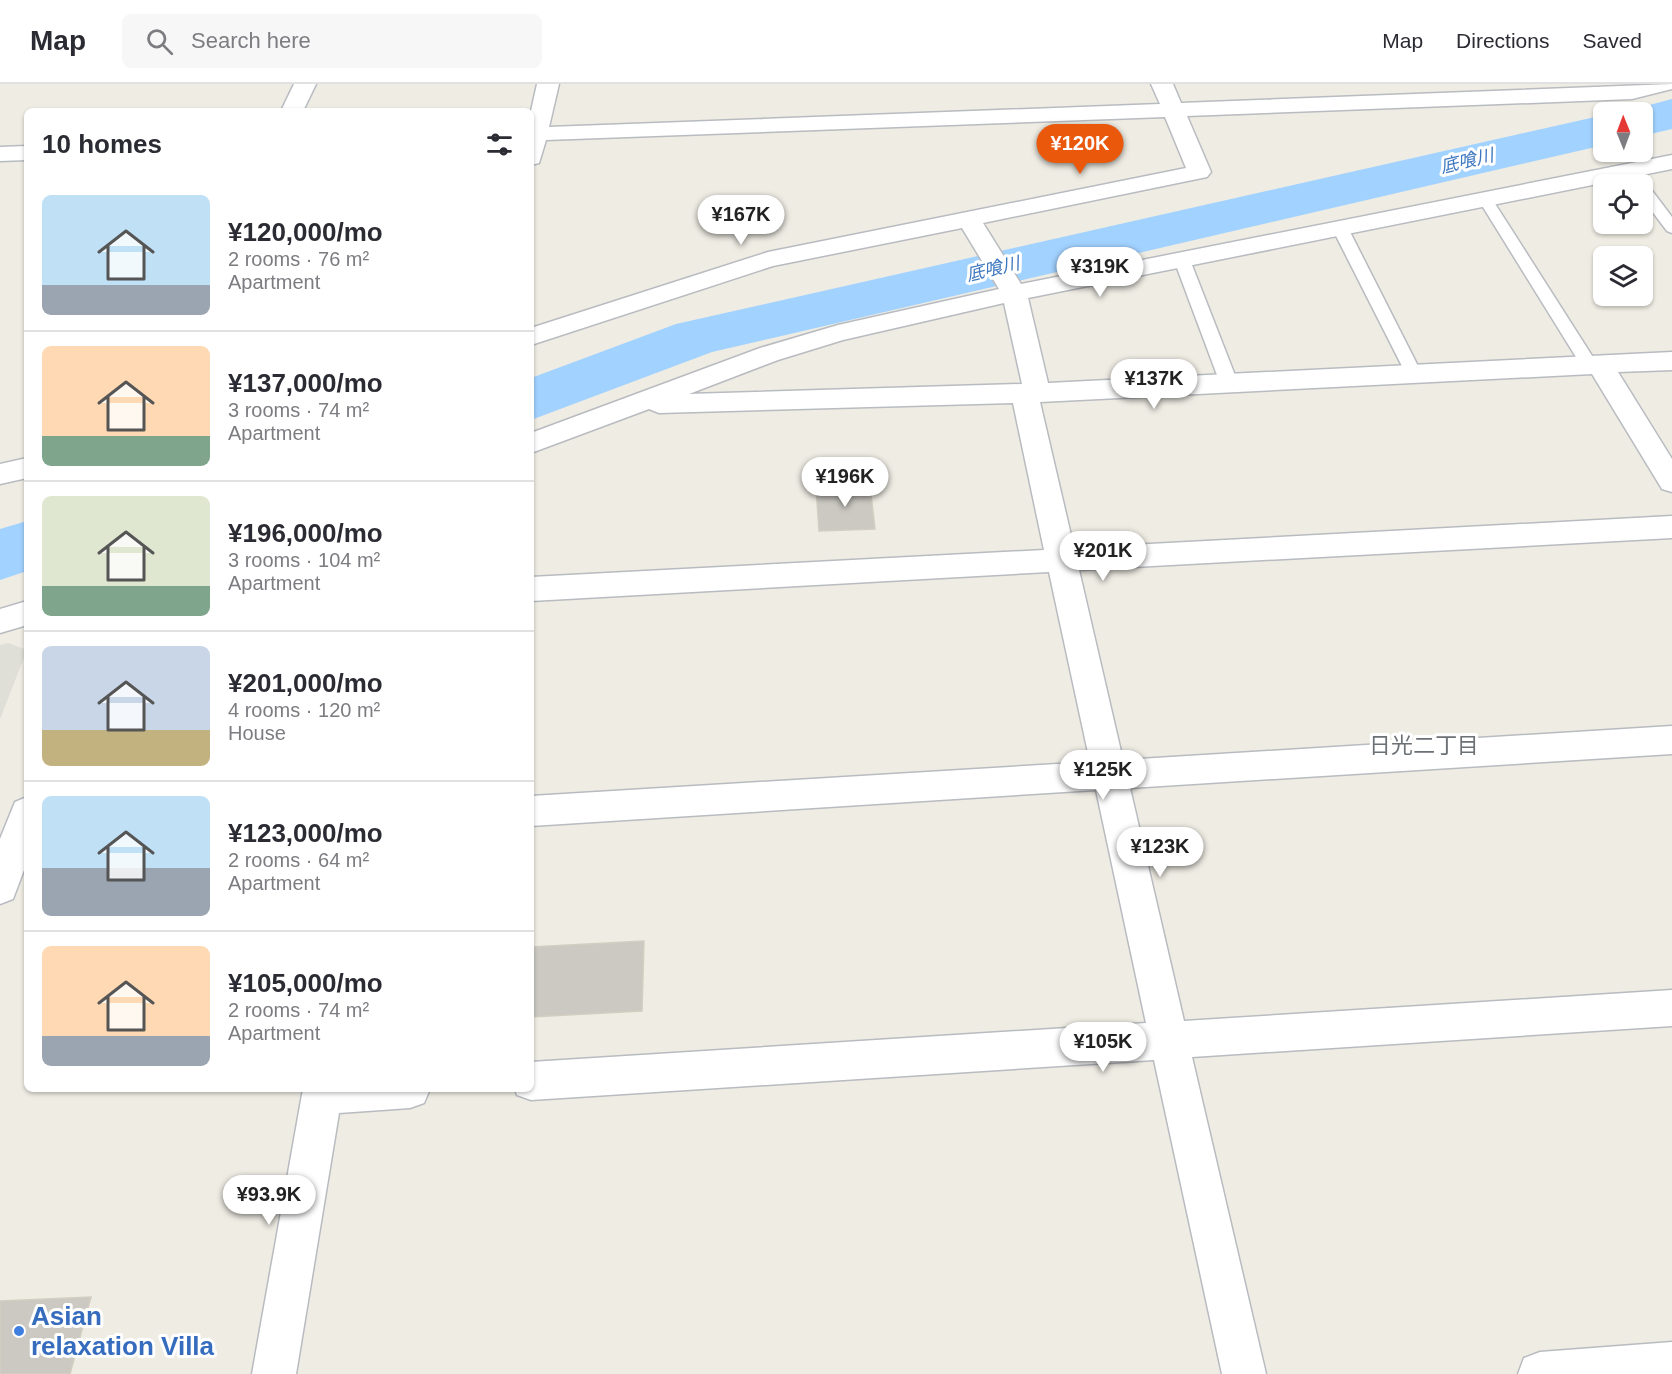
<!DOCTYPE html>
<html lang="en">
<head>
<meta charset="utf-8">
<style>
	body { margin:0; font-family:Arial,"Noto Sans JP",sans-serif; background:#f7f7f7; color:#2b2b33; height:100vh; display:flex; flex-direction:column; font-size:22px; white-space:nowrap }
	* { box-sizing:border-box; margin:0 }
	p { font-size:20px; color:#7c7c81 }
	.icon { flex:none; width:33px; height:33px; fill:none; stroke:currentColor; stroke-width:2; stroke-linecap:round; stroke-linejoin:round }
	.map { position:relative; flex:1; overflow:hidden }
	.side { position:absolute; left:24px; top:24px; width:510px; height:984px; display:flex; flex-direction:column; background:#fff; border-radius:9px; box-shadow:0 2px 4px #0004 }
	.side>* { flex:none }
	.needle { width:39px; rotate:359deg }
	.buttons { position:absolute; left:1593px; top:18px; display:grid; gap:12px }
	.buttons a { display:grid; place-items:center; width:60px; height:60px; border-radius:9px; background:#fff; box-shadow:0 2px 4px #0004; font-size:30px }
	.price { position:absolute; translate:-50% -51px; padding:0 14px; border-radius:21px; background:#fff; color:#222; font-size:20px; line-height:39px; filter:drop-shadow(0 2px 3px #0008) }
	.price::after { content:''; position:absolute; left:50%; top:36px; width:18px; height:14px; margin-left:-9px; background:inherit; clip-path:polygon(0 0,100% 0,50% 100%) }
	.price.on { background:#ea580c; color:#fff }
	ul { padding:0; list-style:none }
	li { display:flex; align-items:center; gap:18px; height:150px; padding:0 18px }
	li+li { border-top:2px solid #e1e1e2 }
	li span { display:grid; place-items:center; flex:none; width:168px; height:120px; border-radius:9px; color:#555 }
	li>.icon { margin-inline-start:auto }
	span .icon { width:72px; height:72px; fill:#fffc; stroke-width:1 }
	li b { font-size:26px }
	h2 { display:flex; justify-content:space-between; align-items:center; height:72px; padding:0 18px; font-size:26px }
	header { display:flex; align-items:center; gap:36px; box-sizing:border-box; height:84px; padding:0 30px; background:#fff; border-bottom:2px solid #e1e1e2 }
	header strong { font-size:28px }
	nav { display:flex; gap:33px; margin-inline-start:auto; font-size:21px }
	.search { width:420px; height:54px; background:#f7f7f7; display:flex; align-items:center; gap:15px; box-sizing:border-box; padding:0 21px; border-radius:9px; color:#7c7c81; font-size:22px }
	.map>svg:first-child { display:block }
	.industrial { fill:#dfded7 }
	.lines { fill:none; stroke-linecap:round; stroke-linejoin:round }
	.river { fill:#a2d2ff; fill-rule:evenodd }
	.building { fill:#cbc9c2; stroke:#d3cec1; stroke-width:1.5 }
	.lane-casing { stroke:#b8bbc0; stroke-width:3 }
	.street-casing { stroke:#b8bbc0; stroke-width:3 }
	.secondary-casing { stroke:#b8bcc2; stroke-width:3 }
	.lane { fill:#fff; fill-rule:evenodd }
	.street { fill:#fff; fill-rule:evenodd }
	.secondary { fill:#fff; fill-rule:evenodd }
	.shop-dot { fill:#3f7fe0; stroke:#fff; stroke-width:2 }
	.labels { text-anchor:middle; stroke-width:6; stroke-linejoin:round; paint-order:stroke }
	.far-water-label { font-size:18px; font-style:italic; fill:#3d77bf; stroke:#fff }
	.neighbourhood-label { font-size:22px; fill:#6c7176; stroke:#fff }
	.near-shop-label { font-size:26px; font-weight:bold; fill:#366cbe; stroke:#fff; text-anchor:start }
</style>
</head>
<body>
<header>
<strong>Map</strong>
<div class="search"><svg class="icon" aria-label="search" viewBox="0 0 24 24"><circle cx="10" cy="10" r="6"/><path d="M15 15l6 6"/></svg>Search here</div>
<nav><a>Map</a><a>Directions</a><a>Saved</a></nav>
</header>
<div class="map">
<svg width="1672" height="1290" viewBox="0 0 1672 1290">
	<rect width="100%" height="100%" fill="#eeece3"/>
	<!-- industrial -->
	<polygon class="industrial" points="8,559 27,566 0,635 0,561"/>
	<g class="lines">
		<!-- river -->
		<g class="river">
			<polygon points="1672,15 1672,45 1642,52 1642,28 1623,28"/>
			<polygon points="1604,31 1604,61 712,268 531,336 531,294 676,240"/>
			<polygon points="27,437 27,487 0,496 0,445"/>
		</g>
	</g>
	<!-- building -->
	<g class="building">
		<polygon points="870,401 875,445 819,447 816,403"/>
		<polygon points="644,857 642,927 531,933 531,863"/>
		<polygon points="91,1213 70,1290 0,1290 0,1217"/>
	</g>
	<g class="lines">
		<!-- lane casing -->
		<g class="lane-casing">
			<g id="lane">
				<polygon points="1642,99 1647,100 1672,133 1672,149 1667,147 1642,114 1642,100 1636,100"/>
				<polygon points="1485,111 1492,115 1596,278 1598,282 1596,286 1584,286 1478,115"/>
				<polygon points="1340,139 1348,144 1422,290 1420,294 1414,296 1406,290 1332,144"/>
				<polygon points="1182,171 1190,176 1238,299 1235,303 1223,303 1220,299 1174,176"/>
			</g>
		</g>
		<!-- street casing -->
		<g class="street-casing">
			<g id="street">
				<path d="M537,0h22l-10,43 611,-23 -9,-20h22l8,19 491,-19v5l-40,10 -445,17 24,56 -4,5 -224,46 38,61 651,-129v14l-644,129 20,85 624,-31v18l-54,2 54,87v33l-10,-3 -70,-115 -552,28 34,146 598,-32v22l-593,32 44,190 549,-34v28l-542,34 54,233 488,-31v36l-480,31 74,317h-44l-68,-314 -623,40 -14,-5 -2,-6h16v-27l615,-39 -50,-233 -565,36v-30l559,-34 -41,-190 -518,29v-24l513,-27 -31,-147 -354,10 -10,-4 -118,44v-20l229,-85 78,-23 161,-36 -37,-61 -189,38 -242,79v-17l237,-76 418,-84 -21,-51 -619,23 -7,23 -8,2v-54zM1004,219l18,81 -333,10 89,-34 65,-20z"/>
				<polygon points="27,62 27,76 0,77 0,63"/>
				<polygon points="27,374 27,394 0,400 0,380"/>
				<polygon points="27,517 27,541 0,549 0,525"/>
				<polygon points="303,1005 430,1005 424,1019 410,1024 339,1029 296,1290 252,1290"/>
				<polygon points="1672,1258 1672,1290 1518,1290 1524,1274 1540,1268"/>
			</g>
		</g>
		<!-- secondary casing -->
		<g class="secondary-casing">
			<g id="secondary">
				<polygon points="294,0 316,0 303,27 281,27"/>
				<polygon points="27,713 27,778 13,815 0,820 0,755 15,718"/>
			</g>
		</g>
		<!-- lane -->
		<use href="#lane" class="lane"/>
		<!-- street -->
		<use href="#street" class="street"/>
		<!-- secondary -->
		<use href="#secondary" class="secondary"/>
	</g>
	<!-- markers -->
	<circle class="shop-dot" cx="19" cy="1247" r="6"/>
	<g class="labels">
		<!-- far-water labels -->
		<g class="far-water-label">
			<text transform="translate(1467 77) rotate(-13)" y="6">底喰川</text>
			<text transform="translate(993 185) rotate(-13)" y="6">底喰川</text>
		</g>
		<!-- neighbourhood labels -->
		<g class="neighbourhood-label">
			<text x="1424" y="669">日光二丁目</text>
		</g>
		<!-- near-shop labels -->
		<g class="near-shop-label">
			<text x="31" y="1241">Asian<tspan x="31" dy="30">relaxation Villa</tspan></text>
		</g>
	</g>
</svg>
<div class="buttons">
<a><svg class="needle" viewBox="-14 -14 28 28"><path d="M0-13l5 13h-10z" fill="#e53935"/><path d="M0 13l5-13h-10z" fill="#7c7c81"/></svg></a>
<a><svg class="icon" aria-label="locate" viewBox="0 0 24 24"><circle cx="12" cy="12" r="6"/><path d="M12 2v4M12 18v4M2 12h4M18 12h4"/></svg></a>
<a><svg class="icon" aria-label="layers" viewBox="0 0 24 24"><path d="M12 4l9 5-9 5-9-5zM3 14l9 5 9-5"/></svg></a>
</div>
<b class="price on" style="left:1080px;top:91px">¥120K</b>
<b class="price" style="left:741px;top:162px">¥167K</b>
<b class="price" style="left:1100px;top:214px">¥319K</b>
<b class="price" style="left:1154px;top:326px">¥137K</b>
<b class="price" style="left:845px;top:424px">¥196K</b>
<b class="price" style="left:1103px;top:498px">¥201K</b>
<b class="price" style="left:1103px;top:717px">¥125K</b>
<b class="price" style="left:1160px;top:794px">¥123K</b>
<b class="price" style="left:1103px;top:989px">¥105K</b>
<b class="price" style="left:269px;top:1142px">¥93.9K</b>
<section class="side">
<h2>10 homes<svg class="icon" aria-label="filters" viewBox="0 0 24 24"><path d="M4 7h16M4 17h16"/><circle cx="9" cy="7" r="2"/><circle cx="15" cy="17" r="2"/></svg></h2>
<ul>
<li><span style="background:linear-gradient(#bfe0f5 75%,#9aa5b1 0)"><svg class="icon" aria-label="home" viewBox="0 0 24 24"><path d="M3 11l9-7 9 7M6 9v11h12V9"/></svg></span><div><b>¥120,000/mo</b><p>2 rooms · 76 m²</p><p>Apartment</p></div></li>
<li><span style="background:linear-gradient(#ffd9b3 75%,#7fa58c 0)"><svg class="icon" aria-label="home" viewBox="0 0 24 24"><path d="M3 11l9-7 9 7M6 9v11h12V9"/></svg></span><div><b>¥137,000/mo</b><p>3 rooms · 74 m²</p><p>Apartment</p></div></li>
<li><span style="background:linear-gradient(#dfe7d0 75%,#7fa58c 0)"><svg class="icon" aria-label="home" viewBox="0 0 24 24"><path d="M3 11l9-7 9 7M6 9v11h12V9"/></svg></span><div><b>¥196,000/mo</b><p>3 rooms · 104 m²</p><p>Apartment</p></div></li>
<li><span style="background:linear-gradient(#c9d6e8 70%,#c2b280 0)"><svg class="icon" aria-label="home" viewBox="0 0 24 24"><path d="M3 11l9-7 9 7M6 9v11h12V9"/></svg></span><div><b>¥201,000/mo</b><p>4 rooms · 120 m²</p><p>House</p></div></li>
<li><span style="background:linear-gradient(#bfe0f5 60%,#9aa5b1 0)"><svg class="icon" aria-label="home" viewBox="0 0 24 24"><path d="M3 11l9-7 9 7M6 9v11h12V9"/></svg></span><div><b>¥123,000/mo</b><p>2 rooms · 64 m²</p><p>Apartment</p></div></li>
<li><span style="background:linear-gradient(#ffd9b3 75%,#9aa5b1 0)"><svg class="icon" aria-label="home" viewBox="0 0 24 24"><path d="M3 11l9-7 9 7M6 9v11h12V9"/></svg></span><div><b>¥105,000/mo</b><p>2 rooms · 74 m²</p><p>Apartment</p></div></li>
</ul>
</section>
</div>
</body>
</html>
